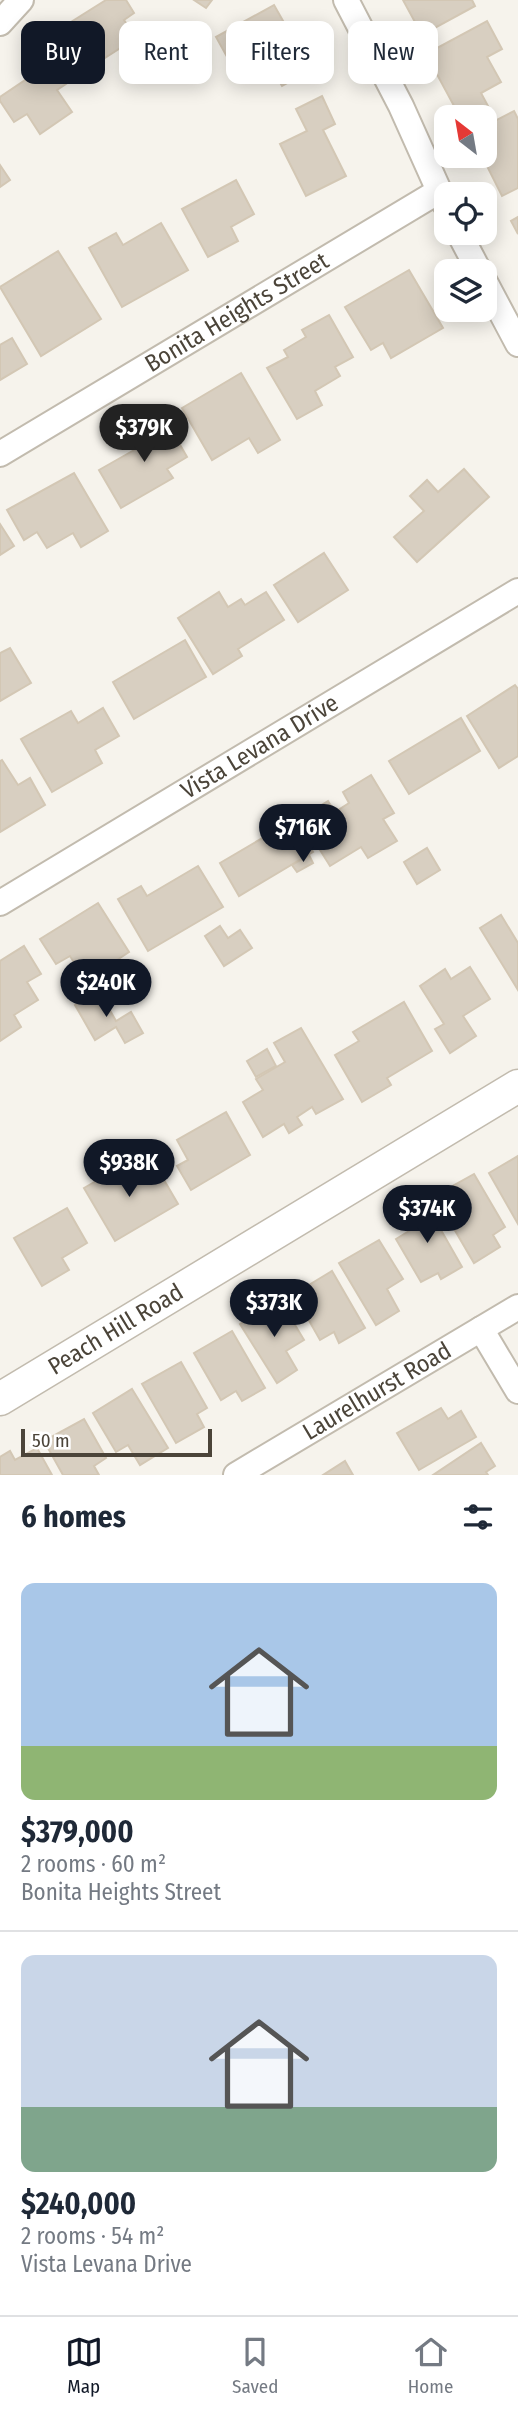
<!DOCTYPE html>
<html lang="en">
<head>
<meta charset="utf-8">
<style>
	body { margin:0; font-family:"Fira Sans Condensed",sans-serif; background:#f6f6f7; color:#1f2937; height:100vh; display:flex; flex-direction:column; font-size:26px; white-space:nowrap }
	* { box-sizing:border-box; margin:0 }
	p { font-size:23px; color:#747a83 }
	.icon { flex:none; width:38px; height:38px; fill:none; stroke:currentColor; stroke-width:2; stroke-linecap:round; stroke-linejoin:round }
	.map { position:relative; height:1475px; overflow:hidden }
	.drawer { display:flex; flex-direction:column; background:#fff; flex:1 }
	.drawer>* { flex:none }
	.guide { position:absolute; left:21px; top:21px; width:476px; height:63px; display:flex; gap:14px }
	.needle { width:46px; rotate:329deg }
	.fabs { position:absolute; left:434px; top:105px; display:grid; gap:14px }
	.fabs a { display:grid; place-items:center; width:63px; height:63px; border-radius:14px; background:#fff; box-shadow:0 4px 18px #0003; font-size:35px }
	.scale { position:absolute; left:21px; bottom:18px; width:191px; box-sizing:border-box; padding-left:7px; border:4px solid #4b4439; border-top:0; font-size:19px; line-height:24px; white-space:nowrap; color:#4b4439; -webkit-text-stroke:5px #fff; paint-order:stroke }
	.price { position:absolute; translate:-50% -60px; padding:0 16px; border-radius:24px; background:#111827; color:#fff; font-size:23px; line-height:46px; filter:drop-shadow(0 2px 4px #0008) }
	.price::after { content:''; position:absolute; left:50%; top:42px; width:21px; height:16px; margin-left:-10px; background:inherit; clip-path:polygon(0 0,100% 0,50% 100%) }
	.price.selected { background:#222; color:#fff }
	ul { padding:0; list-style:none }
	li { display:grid; align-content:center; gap:14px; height:371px; padding:0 21px }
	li+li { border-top:2px solid #e0e1e3 }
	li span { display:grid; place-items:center; height:217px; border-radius:14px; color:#555 }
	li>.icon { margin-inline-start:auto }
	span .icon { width:126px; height:126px; fill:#fffc; stroke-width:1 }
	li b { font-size:30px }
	h2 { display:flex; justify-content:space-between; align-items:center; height:84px; padding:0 21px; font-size:30px }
	.pill { padding:0 24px; border-radius:14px; background:#fff; box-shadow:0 4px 18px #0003; font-size:24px; line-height:63px }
	.pill.selected { background:#111827; color:#fff }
	.dock { display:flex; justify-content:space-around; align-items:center; height:98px; border-top:2px solid #e0e1e3; background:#fff; font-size:19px; color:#747a83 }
	.dock a { display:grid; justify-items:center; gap:4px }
	.dock .selected { color:#111827 }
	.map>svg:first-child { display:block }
	.building { fill:#d8cfc1; stroke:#d3c7b4; stroke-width:2 }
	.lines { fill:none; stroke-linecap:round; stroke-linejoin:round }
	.minor-casing { stroke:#c2bbae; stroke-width:28 }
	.tertiary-casing { stroke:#c2bbae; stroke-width:35 }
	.minor { stroke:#fff; stroke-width:24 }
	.tertiary { stroke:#fff; stroke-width:32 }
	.labels { text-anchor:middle; stroke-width:7; stroke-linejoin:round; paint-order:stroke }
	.street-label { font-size:24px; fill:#4b4439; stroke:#fff }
</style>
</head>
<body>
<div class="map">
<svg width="518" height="1475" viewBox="0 0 518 1475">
	<rect width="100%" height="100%" fill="#f6f3ec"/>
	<!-- building -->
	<g class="building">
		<polygon points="106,0 126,0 134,13 124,20 136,38 89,68 63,27"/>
		<polygon points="194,0 212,0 206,8"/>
		<polygon points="403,0 472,0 475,6 422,35"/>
		<polygon points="274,5 311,70 282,86 274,72 258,81 244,57 231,64 216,37"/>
		<polygon points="487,21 502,49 487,57 501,82 481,93 488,106 467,117 460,117 426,54"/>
		<polygon points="52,62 66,84 57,90 72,112 40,134 27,114 14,122 0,101 0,97"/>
		<polygon points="322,96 335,124 323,130 346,176 306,196 280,144 307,131 296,109"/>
		<polygon points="514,111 518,119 518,188 502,196 482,156 485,156 485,126"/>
		<polygon points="0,165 10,180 0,187"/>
		<polygon points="236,180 254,214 231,227 238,241 208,257 182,209"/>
		<polygon points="518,217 518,234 511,221"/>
		<polygon points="161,223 188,270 122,307 89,248 116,233 123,245"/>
		<polygon points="58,251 101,319 41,356 0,287"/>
		<polygon points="409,270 443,328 391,358 383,343 371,350 345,307"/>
		<polygon points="329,315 353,357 335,367 340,376 315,391 322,405 297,419 267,368 288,357 284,350 306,337 302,330"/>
		<polygon points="12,338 27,364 0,380 0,345"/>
		<polygon points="241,373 280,440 258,453 249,438 212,460 182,408"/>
		<polygon points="164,417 187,457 167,469 173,478 121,508 99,470 143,445 136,433"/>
		<polygon points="464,469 489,497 417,562 394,537 424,511 410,496 427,480 438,492"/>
		<polygon points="74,473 108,531 81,547 73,533 47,548 37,532 24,540 7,510"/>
		<polygon points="0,524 14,546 0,555"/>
		<polygon points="324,553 348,590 298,622 274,585"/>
		<polygon points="219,592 228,607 241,599 245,605 266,592 284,620 238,649 242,656 213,674 178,618"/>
		<polygon points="185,640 206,677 134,719 113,682"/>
		<polygon points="10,648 31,683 0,701 0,653"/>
		<polygon points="515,685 518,689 518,756 499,768 467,716"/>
		<polygon points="103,708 119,736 95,750 102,763 52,792 21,739 71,711 78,723"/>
		<polygon points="461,718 480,751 409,794 389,761"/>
		<polygon points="2,760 18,785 30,778 45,805 0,832 0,761"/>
		<polygon points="371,775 394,813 383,819 397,841 368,858 361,847 330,866 300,818 328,801 335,812 349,803 343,792"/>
		<polygon points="293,820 313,852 239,896 220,863"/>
		<polygon points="427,848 440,870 417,884 404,862"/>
		<polygon points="309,855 313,863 297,872 292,865"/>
		<polygon points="198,866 223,907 148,951 118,899 141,886 147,896"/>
		<polygon points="98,903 129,952 117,960 123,970 91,990 70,956 56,964 40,939"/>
		<polygon points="501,915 518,943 518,990 480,928"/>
		<polygon points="220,926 228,938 240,930 252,948 224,966 205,936"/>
		<polygon points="24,946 41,974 27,982 38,1000 14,1015 21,1027 0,1041 0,961"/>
		<polygon points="470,967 490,999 463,1016 476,1036 450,1053 435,1029 444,1024 420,986 445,969 451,979"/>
		<polygon points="99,991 116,1021 131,1012 143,1033 125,1043 116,1027 95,1040 75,1005"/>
		<polygon points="404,1002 432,1051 387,1078 391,1085 362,1102 335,1055 359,1041 353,1032"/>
		<polygon points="301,1028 343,1099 316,1114 312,1107 297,1117 302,1125 289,1133 284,1124 263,1137 243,1102 263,1090 256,1079 285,1062 274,1043"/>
		<polygon points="267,1049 276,1066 256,1077 247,1061"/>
		<polygon points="226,1112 250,1155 191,1190 177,1166 188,1160 177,1140"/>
		<polygon points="518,1156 518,1224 489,1173"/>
		<polygon points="134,1159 148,1183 161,1175 178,1204 115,1241 84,1188"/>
		<polygon points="474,1174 505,1227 493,1235 500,1247 474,1263 439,1203 455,1194 451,1187"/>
		<polygon points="425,1202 462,1267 441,1279 438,1273 421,1282 396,1239 409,1231 400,1216"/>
		<polygon points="67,1208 87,1243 62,1258 69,1270 42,1286 14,1238"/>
		<polygon points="379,1240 403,1279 387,1289 399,1311 376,1325 339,1263"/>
		<polygon points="332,1271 365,1328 339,1343 334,1332 320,1340 294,1294"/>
		<polygon points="280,1300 304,1340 286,1351 297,1370 277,1383 240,1324"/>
		<polygon points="232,1331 265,1388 242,1401 236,1391 221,1400 194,1353"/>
		<polygon points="181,1362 207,1408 197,1414 204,1427 176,1443 142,1384"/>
		<polygon points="132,1389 168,1448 140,1465 128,1445 116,1452 93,1413"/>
		<polygon points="441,1408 448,1419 461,1411 476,1437 419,1470 397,1433"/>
		<polygon points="84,1419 106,1458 94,1466 99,1475 63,1475 44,1441"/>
		<polygon points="481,1443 495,1466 486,1472 488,1475 433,1475"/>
		<polygon points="37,1448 52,1475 0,1475 0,1457 10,1451 15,1460"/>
		<polygon points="345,1461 353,1475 323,1475"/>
	</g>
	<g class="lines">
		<!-- minor casing -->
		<g class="minor-casing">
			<g id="minor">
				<polyline points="346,0 401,106 445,204"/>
				<polyline points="0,23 21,0"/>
				<polyline points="459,233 479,271"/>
				<polyline points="485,282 518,344"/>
				<path id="s1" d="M0,454l439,-263"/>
				<path id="s2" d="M0,903l518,-312"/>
				<polyline points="481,1329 518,1391"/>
				<path id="s3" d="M236,1475l282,-168"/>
			</g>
		</g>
		<!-- tertiary casing -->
		<g class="tertiary-casing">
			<g id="tertiary">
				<path id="s4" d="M0,1399l518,-313"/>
			</g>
		</g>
		<!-- minor -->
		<use href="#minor" class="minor"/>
		<!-- tertiary -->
		<use href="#tertiary" class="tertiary"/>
	</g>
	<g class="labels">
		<!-- street labels -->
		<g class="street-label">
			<text dy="8" stroke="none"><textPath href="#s1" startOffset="276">Bonita Heights Street</textPath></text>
			<text dy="8" stroke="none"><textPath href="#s2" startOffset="303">Vista Levana Drive</textPath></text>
			<text dy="8" stroke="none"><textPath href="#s4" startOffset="135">Peach Hill Road</textPath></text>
			<text dy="8" stroke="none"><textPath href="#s3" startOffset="164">Laurelhurst Road</textPath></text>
		</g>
	</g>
</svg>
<div class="fabs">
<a><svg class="needle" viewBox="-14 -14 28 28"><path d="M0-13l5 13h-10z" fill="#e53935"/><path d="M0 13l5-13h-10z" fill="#747a83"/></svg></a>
<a><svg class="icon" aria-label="locate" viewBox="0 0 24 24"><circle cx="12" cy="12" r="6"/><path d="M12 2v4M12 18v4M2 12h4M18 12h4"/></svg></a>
<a><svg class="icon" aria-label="layers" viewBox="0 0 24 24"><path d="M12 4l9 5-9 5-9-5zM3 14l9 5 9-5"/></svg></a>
</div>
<div class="scale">50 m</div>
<b class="price selected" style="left:144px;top:464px">$379K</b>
<b class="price" style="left:303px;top:864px">$716K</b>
<b class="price" style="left:106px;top:1019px">$240K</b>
<b class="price" style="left:129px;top:1199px">$938K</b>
<b class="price" style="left:427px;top:1245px">$374K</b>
<b class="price" style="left:274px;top:1339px">$373K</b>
<div class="guide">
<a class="pill selected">Buy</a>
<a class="pill">Rent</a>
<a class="pill">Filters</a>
<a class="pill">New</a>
</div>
</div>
<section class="drawer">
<h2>6 homes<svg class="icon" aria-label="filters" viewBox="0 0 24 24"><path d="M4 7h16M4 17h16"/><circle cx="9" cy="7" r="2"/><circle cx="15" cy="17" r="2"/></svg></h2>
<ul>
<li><span style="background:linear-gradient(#a9c7e8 75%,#8fb573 0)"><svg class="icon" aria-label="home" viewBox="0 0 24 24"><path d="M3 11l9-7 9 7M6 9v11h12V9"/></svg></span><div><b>$379,000</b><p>2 rooms · 60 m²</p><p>Bonita Heights Street</p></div></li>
<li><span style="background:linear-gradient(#c9d6e8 70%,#7fa58c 0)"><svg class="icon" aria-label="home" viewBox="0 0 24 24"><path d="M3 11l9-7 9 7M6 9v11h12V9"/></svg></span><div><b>$240,000</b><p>2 rooms · 54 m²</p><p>Vista Levana Drive</p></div></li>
</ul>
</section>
<nav class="dock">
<a class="selected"><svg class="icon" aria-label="map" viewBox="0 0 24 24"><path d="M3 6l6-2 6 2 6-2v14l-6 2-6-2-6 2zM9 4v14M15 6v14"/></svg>Map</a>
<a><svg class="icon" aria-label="saved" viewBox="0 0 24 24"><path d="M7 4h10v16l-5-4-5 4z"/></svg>Saved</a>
<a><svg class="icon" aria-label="home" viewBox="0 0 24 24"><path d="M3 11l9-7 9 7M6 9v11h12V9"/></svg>Home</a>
</nav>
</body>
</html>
